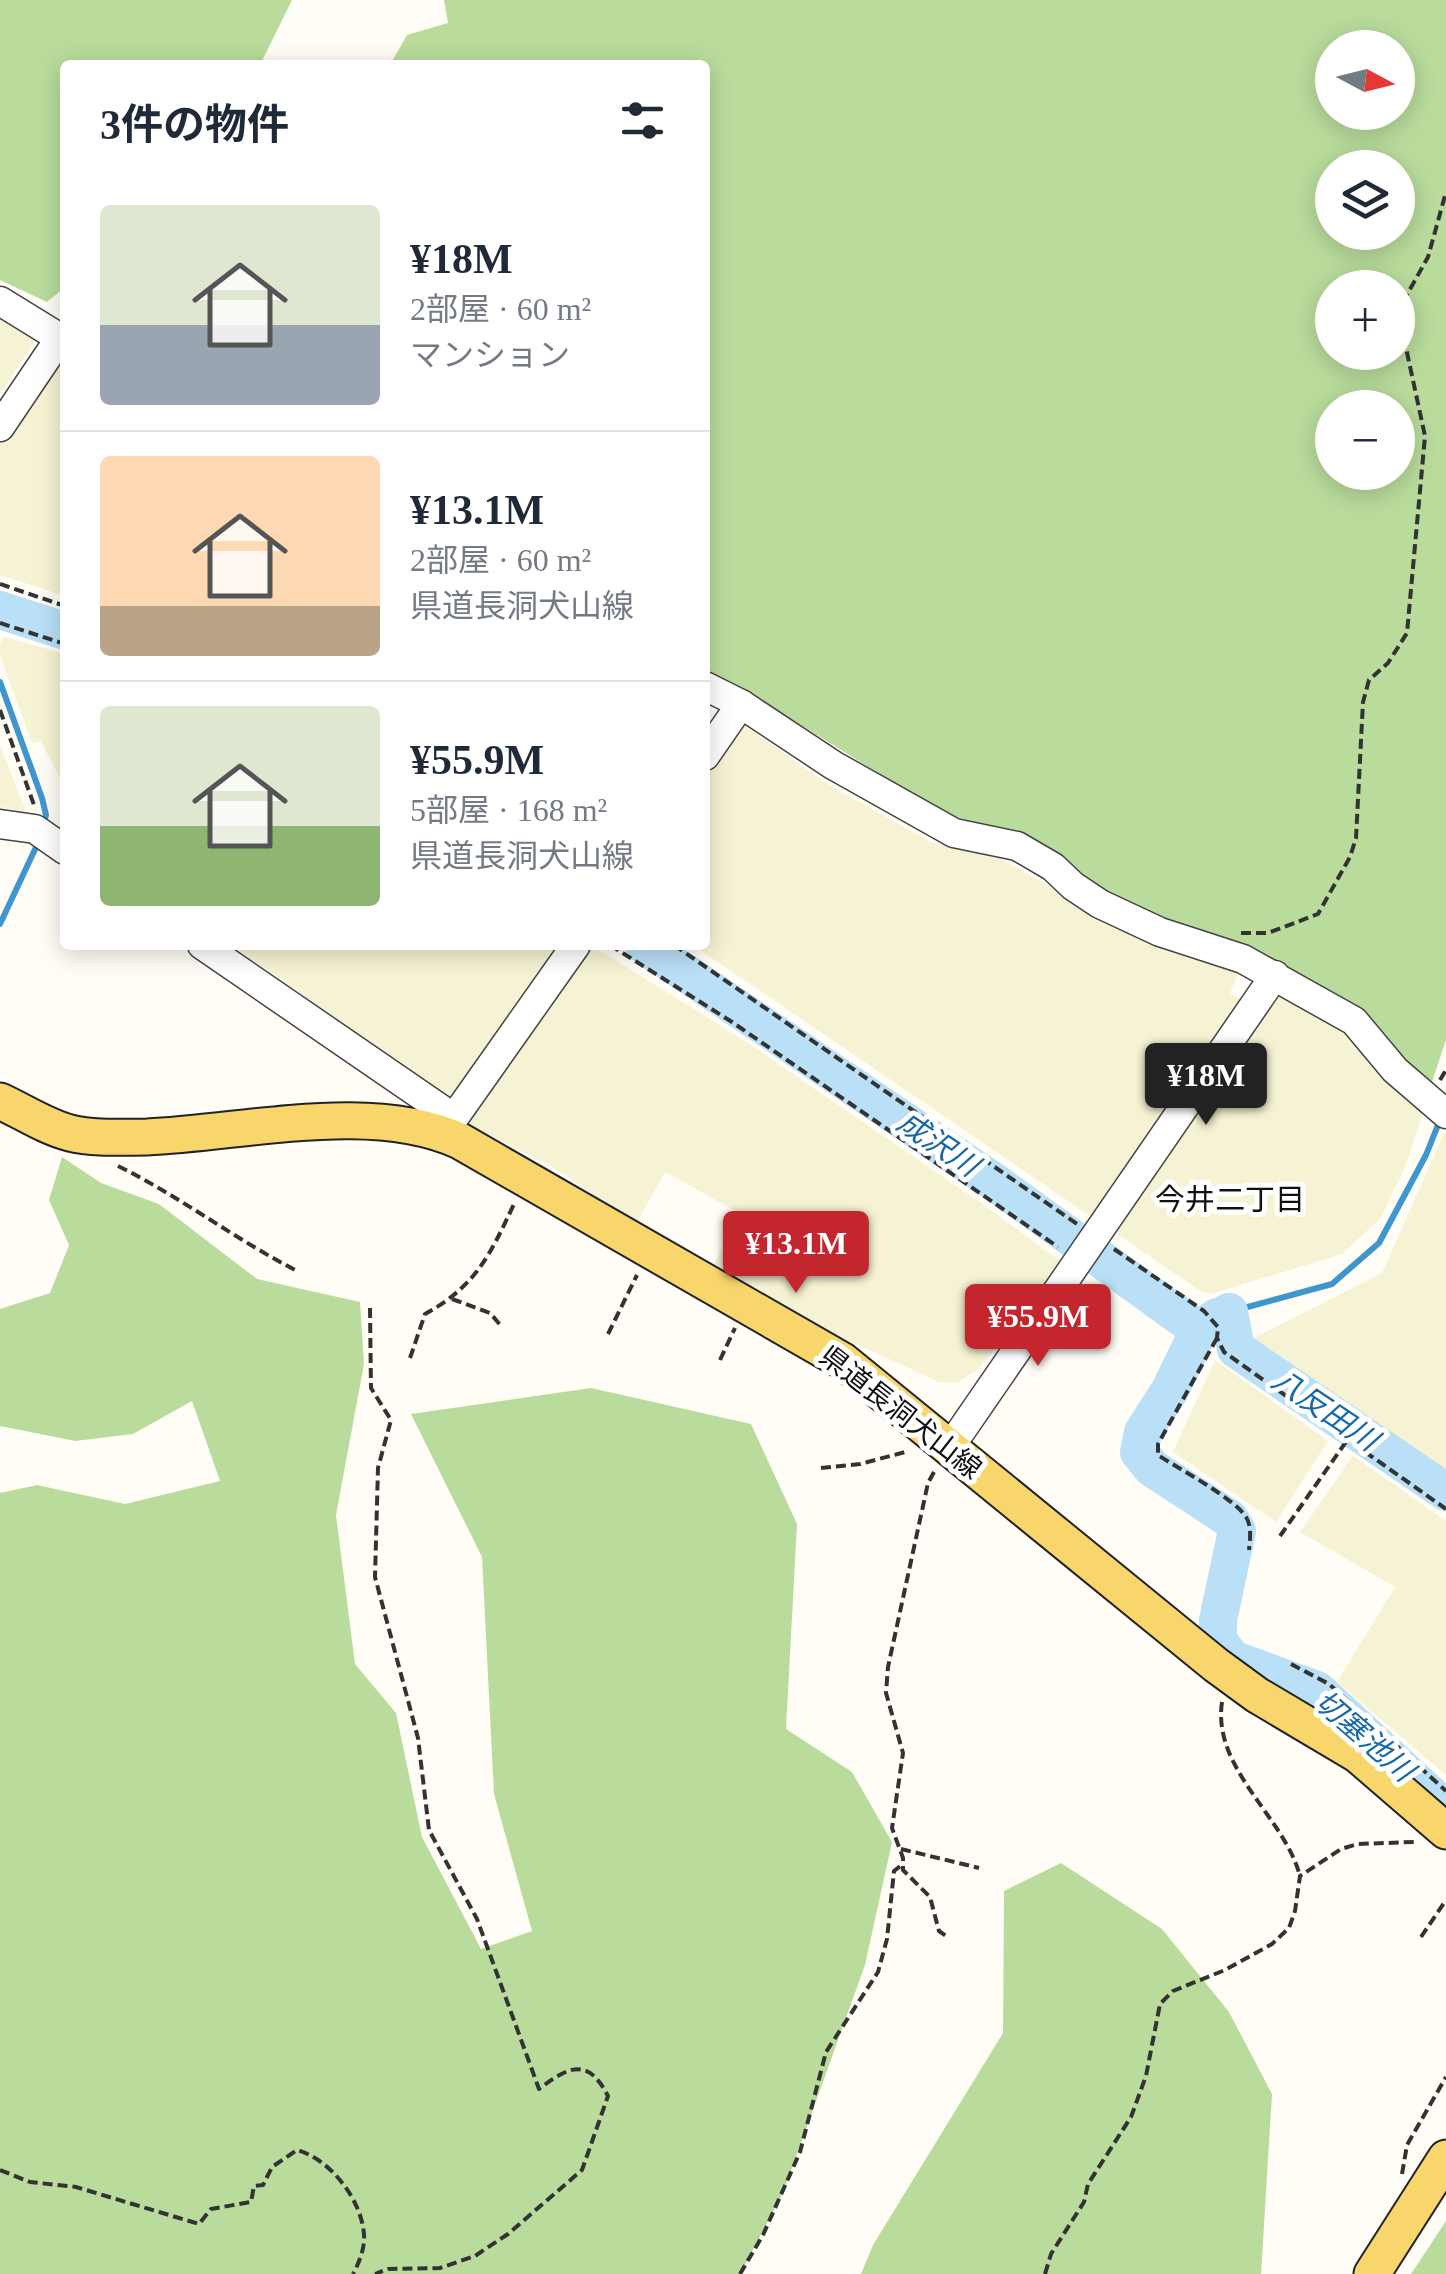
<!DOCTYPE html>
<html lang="ja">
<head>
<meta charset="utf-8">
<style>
	body { margin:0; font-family:"Times New Roman","Noto Sans JP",serif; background:#f2f2f3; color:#1f2937; height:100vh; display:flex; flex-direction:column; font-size:38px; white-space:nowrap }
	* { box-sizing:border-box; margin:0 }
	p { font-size:32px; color:#747a83 }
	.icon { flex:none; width:55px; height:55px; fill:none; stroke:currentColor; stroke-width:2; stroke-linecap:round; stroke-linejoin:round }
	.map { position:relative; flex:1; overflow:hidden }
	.drawer { position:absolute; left:60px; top:60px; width:650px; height:890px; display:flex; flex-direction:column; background:#fff; border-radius:10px; box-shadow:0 5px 25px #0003 }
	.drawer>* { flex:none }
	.needle { width:65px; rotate:97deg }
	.tools { position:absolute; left:1315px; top:30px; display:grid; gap:20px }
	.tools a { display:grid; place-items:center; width:100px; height:100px; border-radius:50%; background:#fff; box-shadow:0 5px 25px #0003; font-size:50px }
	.price { position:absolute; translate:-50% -85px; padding:0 22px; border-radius:10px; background:#c4262e; color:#fff; font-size:32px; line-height:65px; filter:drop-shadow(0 2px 5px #0008) }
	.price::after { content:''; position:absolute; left:50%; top:60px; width:30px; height:22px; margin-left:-15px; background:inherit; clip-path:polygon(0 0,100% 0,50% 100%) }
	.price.current { background:#222; color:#fff }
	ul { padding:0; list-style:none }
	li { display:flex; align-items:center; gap:30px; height:250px; padding:0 40px }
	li+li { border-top:2px solid #e0e1e3 }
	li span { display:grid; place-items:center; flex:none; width:280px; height:200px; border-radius:10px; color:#555 }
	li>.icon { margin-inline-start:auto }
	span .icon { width:120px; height:120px; fill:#fffc; stroke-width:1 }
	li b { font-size:42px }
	h2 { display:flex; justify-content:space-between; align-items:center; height:120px; padding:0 40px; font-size:42px }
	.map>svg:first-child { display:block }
	.farmland { fill:#f6f3d4 }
	.forest { fill:#b9dc9c; fill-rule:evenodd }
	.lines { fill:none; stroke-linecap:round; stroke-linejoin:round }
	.stream { stroke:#3f96cf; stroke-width:6 }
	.river { stroke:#b9e0f7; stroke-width:38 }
	.minor-casing { stroke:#444; stroke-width:31 }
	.major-casing { stroke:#222; stroke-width:39 }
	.path { stroke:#333; stroke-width:4; stroke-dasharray:10 5; stroke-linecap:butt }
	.minor { stroke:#fff; stroke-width:28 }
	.major { stroke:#f9d66b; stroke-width:35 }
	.labels { text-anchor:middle; stroke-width:10; stroke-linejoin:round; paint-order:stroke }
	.street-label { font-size:28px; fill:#111; stroke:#fff }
	.water-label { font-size:30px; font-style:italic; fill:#1768a6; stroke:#fff }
	.neighbourhood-label { font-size:30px; fill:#111; stroke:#fff }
</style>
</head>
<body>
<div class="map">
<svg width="1446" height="2274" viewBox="0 0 1446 2274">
	<rect width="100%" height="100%" fill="#fffdf5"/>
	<!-- farmland -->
	<g class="farmland">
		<polygon points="0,317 35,341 0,394"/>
		<polygon points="65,352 65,596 0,575 0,442 58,356"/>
		<polygon points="5,637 65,654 65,788 41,741 32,743 0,655 0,643"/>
		<polygon points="741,723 829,785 931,842 1001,859 1163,950 1238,973 1230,993 1246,1003 1096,1220 693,945 705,945 705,775"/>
		<polygon points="0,745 26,812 0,807"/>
		<polygon points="232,945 560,945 452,1099"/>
		<polygon points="585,945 591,945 745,1041 984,1205 1059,1260 1019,1320 977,1370 957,1383 939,1382 826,1330 714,1264 741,1214 665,1172 636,1224 554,1168 464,1122"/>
		<polygon points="1275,990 1340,1027 1391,1081 1424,1109 1406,1165 1380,1219 1342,1254 1211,1294 1199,1290 1120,1236 1115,1228"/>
		<polygon points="1444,1133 1446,1134 1446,1473 1250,1340 1382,1273"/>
		<polygon points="1215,1360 1328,1441 1276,1522 1173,1452"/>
		<polygon points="1353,1456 1446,1521 1446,1775 1337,1682 1395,1587 1300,1532"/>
	</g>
	<!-- forest -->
	<g class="forest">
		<polygon points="0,0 292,0 260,65 65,65 65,287 47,302 0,280"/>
		<path d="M444,0h1002v1040l-16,48 -183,-137 -134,-53 -86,-62 -83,-22 -196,-122 -43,-22v-605h-315l17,-30 41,-12zM1332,48h66v64h-66zM1332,168h66v64h-66zM1332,288h66v64h-66zM1332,408h66v64h-66z"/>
		<polygon points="62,1157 101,1183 159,1204 257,1279 360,1302 364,1364 336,1515 355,1664 396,1713 422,1837 481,1949 532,1931 494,1794 482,1557 411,1414 591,1388 751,1424 797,1524 786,1729 852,1772 892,1842 865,1965 783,2193 740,2274 0,2274 0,1493 37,1485 125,1504 220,1481 192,1401 133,1434 75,1441 0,1426 0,1309 50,1293 69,1245 49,1200"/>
		<polygon points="1061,1863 1162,1929 1229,2012 1272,2094 1261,2274 861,2274 873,2245 1003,2033 1004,1891"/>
		<polygon points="1446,2221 1446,2274 1411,2274"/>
	</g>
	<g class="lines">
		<!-- stream -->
		<g class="stream">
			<polyline points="0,682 42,798 46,815 43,826"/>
			<polyline points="0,924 38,843"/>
			<polyline points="1229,1312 1332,1284 1379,1243 1426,1155 1440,1120"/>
		</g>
		<!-- river -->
		<g class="river">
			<polyline points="0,610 65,631"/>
			<polyline points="644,945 993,1181 1199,1330 1229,1312"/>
			<polyline points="1229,1312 1236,1349 1446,1492"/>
			<polyline points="1217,1317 1199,1330 1170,1390 1143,1432 1139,1452 1152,1468 1230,1519 1237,1531 1218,1620 1218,1640 1232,1659 1317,1690 1436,1800"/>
		</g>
		<!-- minor casing -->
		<g class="minor-casing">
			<g id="minor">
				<polyline points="0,301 65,341"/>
				<polyline points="0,427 60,338"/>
				<polyline points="705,686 741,704 833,765 954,833 1017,846 1053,867 1073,886 1100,904 1160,932 1243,959 1354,1021 1395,1070 1446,1114"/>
				<polyline points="705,756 741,704"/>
				<polyline points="0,824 35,829 65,850"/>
				<polyline points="202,945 454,1118"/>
				<polyline points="444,1132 576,945"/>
				<polyline points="950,1447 1275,975"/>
			</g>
		</g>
		<!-- major casing -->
		<g class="major-casing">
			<g id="major">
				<path d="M0,1101c22,10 46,26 70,32 24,6 53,4 77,4 97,-4 223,-37 313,4l383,220 373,304 41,30 101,60 88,76"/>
				<polyline points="1372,2274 1446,2158"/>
			</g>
		</g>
		<!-- path -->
		<g class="path">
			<polyline points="0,584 65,606"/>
			<polyline points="0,623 65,644"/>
			<polyline points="0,710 34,805"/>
			<polyline points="1241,933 1268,933 1318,914 1350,857 1356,838 1363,702 1369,680 1388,663 1407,633 1425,436 1400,320 1404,300 1428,257 1446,192"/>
			<polyline points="610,945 732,1022 1058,1247"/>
			<polyline points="674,945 1077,1224"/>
			<polyline points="1440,1080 1446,1070"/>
			<path d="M118,1166c63,31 118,74 181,106"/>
			<polyline points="1114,1249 1204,1311 1218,1327 1217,1338 1224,1352 1446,1509"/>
			<polyline points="452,1299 490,1313 502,1327"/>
			<path d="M370,1308l1,80 20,32 -13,48 -3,109 43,161 11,92 48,89 62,170c30,-23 49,-32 69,7l-26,74 -74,64 -33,22 -35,12 -52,1 -13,5"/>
			<polyline points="608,1334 637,1275"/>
			<path d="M1217,1338l-59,106v11c21,14 76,43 88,62 6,9 4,23 3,33"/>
			<path d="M410,1358l15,-44c51,-28 65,-59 89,-110"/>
			<polyline points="720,1360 735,1328"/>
			<polyline points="821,1468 860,1464 909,1451"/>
			<polyline points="934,1472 928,1483 888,1667 886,1693 903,1753 892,1828 903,1858 903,1870 930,1897 939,1931 946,1936"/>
			<polyline points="1280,1536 1348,1439"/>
			<polyline points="1291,1664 1329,1684 1446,1791"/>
			<path d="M1222,1702c-10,67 62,114 78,174"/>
			<polyline points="901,1849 979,1868"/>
			<polyline points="1421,1937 1446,1900"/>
			<path d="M0,2170l30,12 46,5 123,37 12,-15 40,-7 3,-16 9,-1 9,-18 25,-17c33,9 65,50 67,85 1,13 -5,28 -11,39"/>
			<polyline points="1402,2174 1407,2145 1446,2077"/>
			<polyline points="740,2274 763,2235 800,2152 826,2052 878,1972 887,1939 894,1871 903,1864"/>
			<polyline points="1045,2274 1051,2254 1084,2202 1088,2184 1131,2117 1146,2076 1160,2004 1173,1991 1225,1970 1272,1944 1289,1928 1295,1911 1300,1876 1341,1849 1358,1844 1414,1842"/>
		</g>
		<!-- minor -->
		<use href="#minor" class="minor"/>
		<!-- major -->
		<use href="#major" class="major"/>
	</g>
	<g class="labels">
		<!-- street labels -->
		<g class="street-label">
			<text transform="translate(901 1412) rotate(38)" y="10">県道長洞犬山線</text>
		</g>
		<!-- water labels -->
		<g class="water-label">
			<text transform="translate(938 1144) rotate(34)" y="10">成沢川</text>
			<text transform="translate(1325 1410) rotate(34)" y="10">八反田川</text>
			<text transform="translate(1364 1736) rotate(41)" y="10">切塞池川</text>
		</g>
		<!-- neighbourhood labels -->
		<g class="neighbourhood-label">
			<text x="1230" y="1210">今井二丁目</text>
		</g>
	</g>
</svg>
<div class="tools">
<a><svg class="needle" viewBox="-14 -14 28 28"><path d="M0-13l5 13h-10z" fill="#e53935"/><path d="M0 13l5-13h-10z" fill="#747a83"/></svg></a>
<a><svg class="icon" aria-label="layers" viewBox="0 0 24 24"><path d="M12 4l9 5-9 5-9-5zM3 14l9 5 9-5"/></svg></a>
<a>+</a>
<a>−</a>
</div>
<b class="price current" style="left:1206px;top:1128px">¥18M</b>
<b class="price" style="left:796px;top:1296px">¥13.1M</b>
<b class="price" style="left:1038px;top:1369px">¥55.9M</b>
<section class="drawer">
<h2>3件の物件<svg class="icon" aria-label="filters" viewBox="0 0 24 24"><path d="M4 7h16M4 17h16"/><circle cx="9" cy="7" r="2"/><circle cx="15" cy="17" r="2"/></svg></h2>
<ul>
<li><span style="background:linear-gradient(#dfe7d0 60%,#9aa5b1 0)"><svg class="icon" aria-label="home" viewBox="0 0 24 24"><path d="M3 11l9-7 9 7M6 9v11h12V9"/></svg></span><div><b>¥18M</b><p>2部屋 · 60 m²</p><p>マンション</p></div></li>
<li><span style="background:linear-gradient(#ffd9b3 75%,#b9a48a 0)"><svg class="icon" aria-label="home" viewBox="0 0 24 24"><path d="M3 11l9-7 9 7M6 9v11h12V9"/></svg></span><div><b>¥13.1M</b><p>2部屋 · 60 m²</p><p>県道長洞犬山線</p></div></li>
<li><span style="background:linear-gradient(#dfe7d0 60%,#8fb573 0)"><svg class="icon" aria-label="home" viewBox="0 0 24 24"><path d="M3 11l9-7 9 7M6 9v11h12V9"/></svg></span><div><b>¥55.9M</b><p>5部屋 · 168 m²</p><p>県道長洞犬山線</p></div></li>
</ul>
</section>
</div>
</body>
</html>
